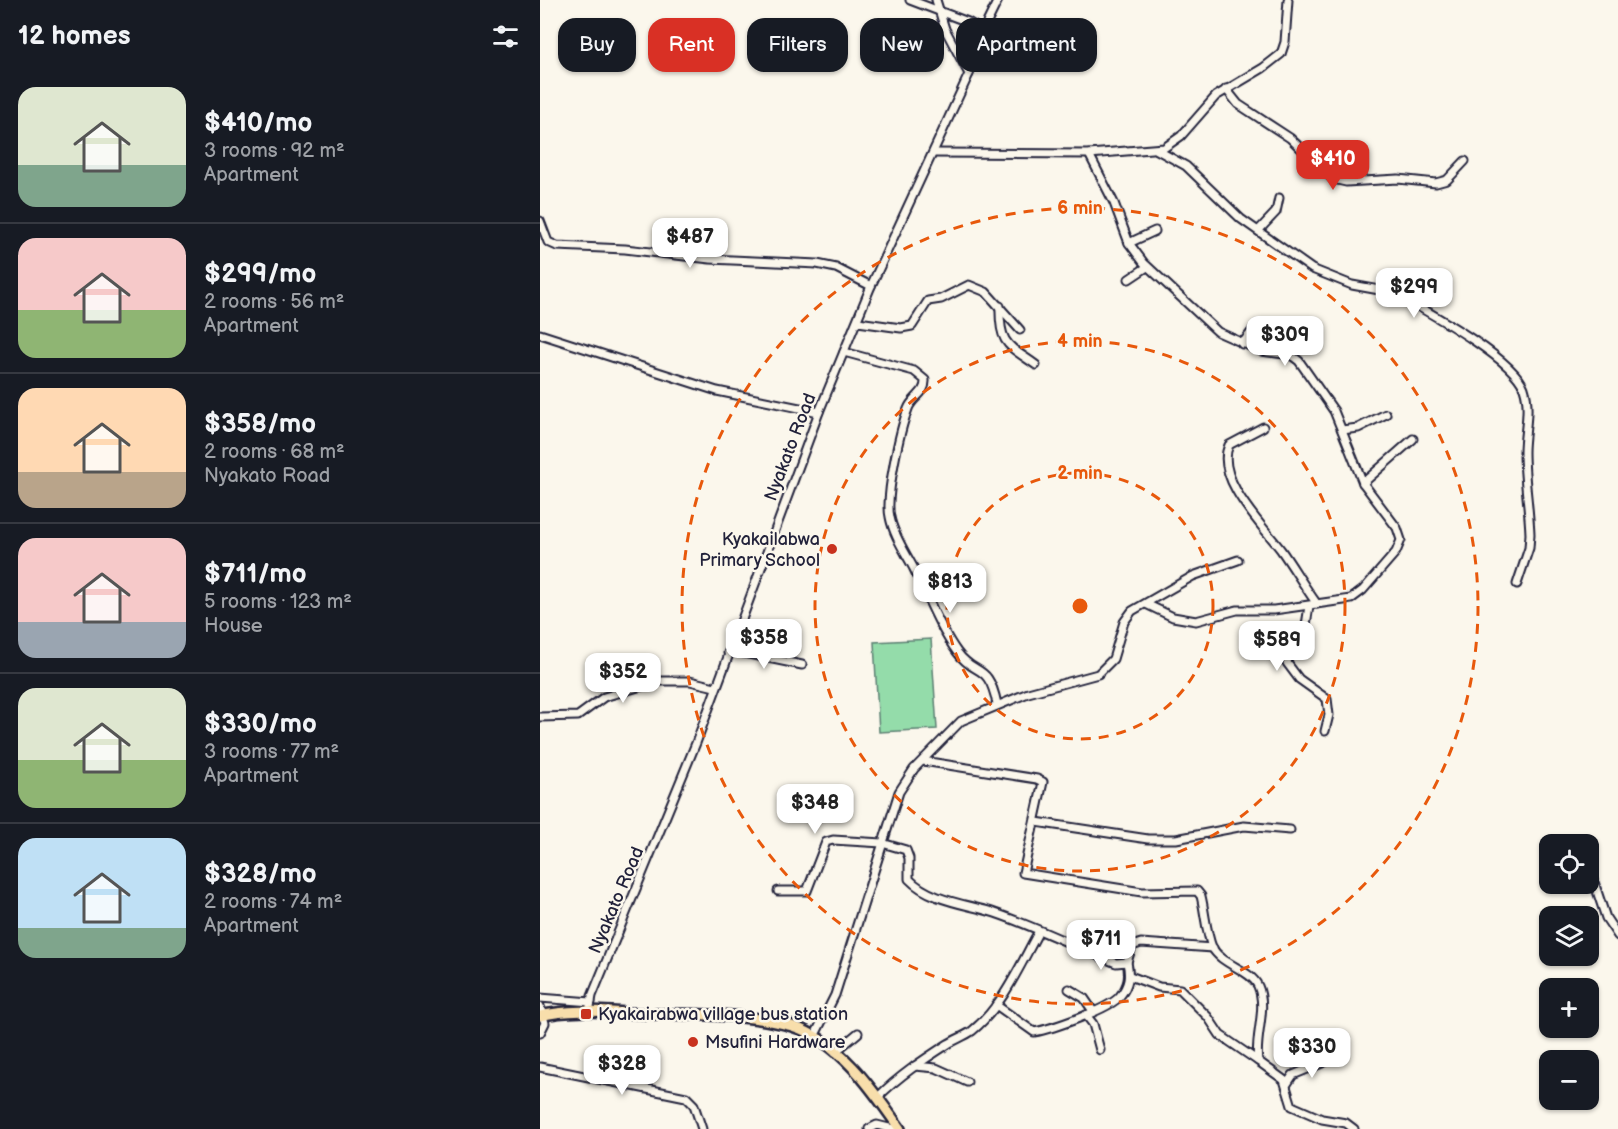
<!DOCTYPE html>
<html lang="en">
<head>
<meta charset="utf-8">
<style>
	body { margin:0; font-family:"Balsamiq Sans",sans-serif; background:#242831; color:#f1f3f6; height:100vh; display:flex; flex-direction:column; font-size:22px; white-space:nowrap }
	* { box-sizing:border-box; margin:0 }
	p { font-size:20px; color:#9ea1a6 }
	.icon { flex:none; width:33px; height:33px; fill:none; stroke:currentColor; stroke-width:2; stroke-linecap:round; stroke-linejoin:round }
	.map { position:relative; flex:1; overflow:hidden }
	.drawer { display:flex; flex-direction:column; background:#171b24; width:540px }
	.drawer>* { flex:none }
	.hud { position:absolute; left:18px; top:18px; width:570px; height:54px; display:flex; gap:12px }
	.controls { position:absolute; left:999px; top:834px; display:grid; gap:12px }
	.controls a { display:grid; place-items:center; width:60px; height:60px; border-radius:12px; background:#171b24; box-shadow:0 2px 4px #0004; font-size:30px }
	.price { position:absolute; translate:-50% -51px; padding:0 14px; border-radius:12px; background:#fff; color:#222; font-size:20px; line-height:39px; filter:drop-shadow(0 2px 3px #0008) }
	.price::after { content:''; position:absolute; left:50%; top:36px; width:18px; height:14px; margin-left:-9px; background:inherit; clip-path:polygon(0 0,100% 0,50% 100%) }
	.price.on { background:#d93025; color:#fff }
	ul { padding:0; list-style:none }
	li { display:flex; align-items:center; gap:18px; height:150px; padding:0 18px }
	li+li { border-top:2px solid #363941 }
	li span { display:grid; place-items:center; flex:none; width:168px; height:120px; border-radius:18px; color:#555 }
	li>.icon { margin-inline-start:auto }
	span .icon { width:72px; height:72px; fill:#fffc; stroke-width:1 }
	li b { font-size:26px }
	h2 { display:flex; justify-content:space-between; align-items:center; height:72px; padding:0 18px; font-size:26px }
	.chip { padding:0 21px; border-radius:18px; background:#171b24; box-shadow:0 2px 4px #0004; font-size:21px; line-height:54px }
	.chip.on { background:#d93025; color:#fff }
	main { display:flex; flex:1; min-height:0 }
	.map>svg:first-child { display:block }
	.green { fill:#94dcaa; stroke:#5b7f72; stroke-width:1.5 }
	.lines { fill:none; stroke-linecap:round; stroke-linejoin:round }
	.minor-casing { stroke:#22223b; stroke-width:11 }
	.highway-casing { stroke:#22223b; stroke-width:14 }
	.minor { stroke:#fbf7ec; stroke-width:7 }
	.highway { stroke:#f8deab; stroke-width:9 }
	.ring { fill:none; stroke:#e8590c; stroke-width:3; stroke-dasharray:10 8 }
	.poi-dot { fill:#c8321e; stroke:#fbf7ec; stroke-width:2 }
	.labels { text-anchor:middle; stroke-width:5; stroke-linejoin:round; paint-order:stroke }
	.street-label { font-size:18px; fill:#22223b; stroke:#fbf7ec }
	.poi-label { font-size:18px; fill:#22223b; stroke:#fbf7ec; text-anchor:start }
	.centre { fill:#e8590c; stroke:#fbf7ec; stroke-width:3 }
	.ring-label { font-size:18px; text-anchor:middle; font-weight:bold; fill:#e8590c; stroke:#fbf7ec; stroke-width:5; stroke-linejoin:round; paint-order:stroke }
</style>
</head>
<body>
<main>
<section class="drawer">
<h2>12 homes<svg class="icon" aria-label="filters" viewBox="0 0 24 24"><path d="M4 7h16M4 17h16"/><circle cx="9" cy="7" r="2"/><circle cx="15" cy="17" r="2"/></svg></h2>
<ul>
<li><span style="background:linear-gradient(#dfe7d0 65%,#7fa58c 0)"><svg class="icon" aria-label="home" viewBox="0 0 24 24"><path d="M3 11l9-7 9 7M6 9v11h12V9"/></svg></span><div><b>$410/mo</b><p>3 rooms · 92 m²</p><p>Apartment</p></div></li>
<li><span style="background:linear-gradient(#f6c9c9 60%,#8fb573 0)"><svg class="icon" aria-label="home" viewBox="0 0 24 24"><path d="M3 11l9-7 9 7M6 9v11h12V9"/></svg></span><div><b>$299/mo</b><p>2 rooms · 56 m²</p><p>Apartment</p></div></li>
<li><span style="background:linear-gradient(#ffd9b3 70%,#b9a48a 0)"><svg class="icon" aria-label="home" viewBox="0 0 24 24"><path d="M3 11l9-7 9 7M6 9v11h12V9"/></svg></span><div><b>$358/mo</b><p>2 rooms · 68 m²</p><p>Nyakato Road</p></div></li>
<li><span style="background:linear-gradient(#f6c9c9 70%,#9aa5b1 0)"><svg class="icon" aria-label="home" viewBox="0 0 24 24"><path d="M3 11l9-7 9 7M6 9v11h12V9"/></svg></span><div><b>$711/mo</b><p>5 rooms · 123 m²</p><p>House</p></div></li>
<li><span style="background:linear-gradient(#dfe7d0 60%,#8fb573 0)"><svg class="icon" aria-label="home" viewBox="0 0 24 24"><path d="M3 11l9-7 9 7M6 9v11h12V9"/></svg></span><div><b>$330/mo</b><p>3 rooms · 77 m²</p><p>Apartment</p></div></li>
<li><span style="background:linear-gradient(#bfe0f5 75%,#7fa58c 0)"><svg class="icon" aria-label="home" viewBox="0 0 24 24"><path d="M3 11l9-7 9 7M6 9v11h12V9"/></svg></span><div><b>$328/mo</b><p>2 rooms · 74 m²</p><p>Apartment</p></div></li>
</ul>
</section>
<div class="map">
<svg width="1078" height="1129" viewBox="0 0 1078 1129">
	<rect width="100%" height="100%" fill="#fbf7ec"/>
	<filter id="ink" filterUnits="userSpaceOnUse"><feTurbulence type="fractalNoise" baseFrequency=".0167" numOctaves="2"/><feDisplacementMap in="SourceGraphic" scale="12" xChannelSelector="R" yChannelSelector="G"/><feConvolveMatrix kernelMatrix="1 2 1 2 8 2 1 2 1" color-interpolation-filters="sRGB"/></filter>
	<g filter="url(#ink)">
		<!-- green -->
		<polygon class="green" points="391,639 397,729 339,732 334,642"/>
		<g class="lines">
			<!-- minor casing -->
			<g class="minor-casing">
				<g id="minor">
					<polyline points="370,0 428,22 443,31"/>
					<polyline points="396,0 405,29 429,74"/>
					<polyline points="686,89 698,104 750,138 793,179 806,182 858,179 896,183 907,180 925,161"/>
					<path d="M617,150l29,16 55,53 71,50 40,16 33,6 15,5c28,16 113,62 124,92 7,21 0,43 0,64 0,27 5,55 6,82l-1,14 -12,36"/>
					<polyline points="394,153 549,154 624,148 641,136 676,96 723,68 741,54 745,42 748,0"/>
					<polyline points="549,154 574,203 589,243 604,263 678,332 721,351 751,355 759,361 794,411 823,483 857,528 861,540 856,552 823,590 811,599 734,610 697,610 656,621 633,617 606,604"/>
					<polyline points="0,221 8,242 17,246 85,249 170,259 277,264 296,268 331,286"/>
					<polyline points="719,230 736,212 739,198"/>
					<polyline points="589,243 615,231"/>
					<polyline points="589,279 607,267"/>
					<path d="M460,306c-1,39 8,39 36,59"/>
					<polyline points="318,322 361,328 372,326 388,301 401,299 429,285 446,292 480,330"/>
					<polyline points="0,334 177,391 279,412"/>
					<polyline points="702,344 717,325"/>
					<path d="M304,352l70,19 11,9c1,14 -13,17 -17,29 -8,21 -23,88 -18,108 3,17 15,35 23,50 14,28 26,60 44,85 19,26 31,9 40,52"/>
					<path d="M723,427l-34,18c-15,33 34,81 52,105 12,17 23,36 36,54"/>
					<polyline points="802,430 818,428 846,414"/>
					<polyline points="823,483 873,439"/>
					<polyline points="769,606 766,625 750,647 747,663 759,679 787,699 789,715 785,731"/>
					<polyline points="188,653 199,652 262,665"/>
					<polyline points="0,717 38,716 64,697 119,681 150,681 175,687"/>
					<path d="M383,761l114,18 6,3 -20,91 119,19 55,-1 4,5c4,16 5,36 11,51 9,18 38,22 46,39 10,23 -4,51 0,75l26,19 8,26 30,13 24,4 8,6"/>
					<polyline points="496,822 608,839 636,839 704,826 750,830"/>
					<polyline points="1053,879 1066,918 1078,936"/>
					<path d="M238,891h29l19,-49 7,-2 49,3 24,7 3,8v21c21,22 58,25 86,34 41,14 81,34 121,50l11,-1 5,-16 9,-3 72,5"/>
					<polyline points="590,976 619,987 640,989 668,1017 680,1035 718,1061"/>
					<polyline points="529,989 544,998 553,1011"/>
					<polyline points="0,998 51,1002"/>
					<path d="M456,1005l38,27c17,-3 76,-23 86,-36 9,-11 10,-20 7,-34"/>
					<polyline points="0,1006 5,1023 0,1033"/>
					<polyline points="49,1012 52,996 156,743 279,412 331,286 429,74 443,31 458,0"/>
					<polyline points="546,1015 553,1024 560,1050"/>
					<polyline points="274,1037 295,995 359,792 374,769 421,721 488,693 558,674 573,659 584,622 592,611 653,576 698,560"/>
					<polyline points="295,1052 318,1033"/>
					<polyline points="375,1066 396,1068 427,1082"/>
					<polyline points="0,1067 146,1097 154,1105 162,1129"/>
					<polyline points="747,1084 753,1075 787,1061"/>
					<path d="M338,1097c21,-21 45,-37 70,-53 8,-5 17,-8 24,-13 31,-25 48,-66 67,-100"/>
					<polyline points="329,1129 337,1125 353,1129"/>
				</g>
			</g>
			<!-- highway casing -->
			<g class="highway-casing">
				<path id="highway" d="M0,1016c34,-9 75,-3 110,-2 46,1 98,-1 142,12 48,15 81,64 108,103"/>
			</g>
			<!-- minor -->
			<use href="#minor" class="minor"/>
			<!-- highway -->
			<use href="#highway" class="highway"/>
		</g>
	</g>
	<!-- distance rings -->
	<g class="ring">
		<circle cx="540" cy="606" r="133"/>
		<circle cx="540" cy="606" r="265"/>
		<circle cx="540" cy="606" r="398"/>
	</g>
	<!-- markers -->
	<g class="poi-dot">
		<circle cx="292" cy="549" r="6"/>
		<rect x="40" y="1008" width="12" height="12" rx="3"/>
		<circle cx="153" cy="1042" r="6"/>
	</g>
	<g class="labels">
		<!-- street labels -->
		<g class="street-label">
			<text transform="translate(250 447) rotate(-69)" y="6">Nyakato Road</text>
			<text transform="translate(76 900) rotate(-67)" y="6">Nyakato Road</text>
		</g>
		<!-- poi labels -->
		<g class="poi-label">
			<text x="280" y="545" text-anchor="end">Kyakailabwa<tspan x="280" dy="21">Primary School</tspan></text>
			<text x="58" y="1020">Kyakairabwa village bus station</text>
			<text x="165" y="1048">Msufini Hardware</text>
		</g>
	</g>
	<circle cx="540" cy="606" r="9" class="centre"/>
	<g class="ring-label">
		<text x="540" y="214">6 min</text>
		<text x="540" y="347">4 min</text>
		<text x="540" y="479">2 min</text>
	</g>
</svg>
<div class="controls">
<a><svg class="icon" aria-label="locate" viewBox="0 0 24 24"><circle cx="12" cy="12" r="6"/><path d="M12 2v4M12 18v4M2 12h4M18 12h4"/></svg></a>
<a><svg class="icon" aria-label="layers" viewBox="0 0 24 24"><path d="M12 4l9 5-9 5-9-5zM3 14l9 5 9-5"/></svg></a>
<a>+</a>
<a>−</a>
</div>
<b class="price on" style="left:793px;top:191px">$410</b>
<b class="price" style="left:150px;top:269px">$487</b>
<b class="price" style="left:874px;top:319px">$299</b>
<b class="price" style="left:745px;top:367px">$309</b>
<b class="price" style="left:410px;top:614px">$813</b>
<b class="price" style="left:224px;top:670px">$358</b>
<b class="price" style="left:737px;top:672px">$589</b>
<b class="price" style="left:83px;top:704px">$352</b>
<b class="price" style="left:275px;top:835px">$348</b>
<b class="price" style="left:561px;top:971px">$711</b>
<b class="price" style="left:772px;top:1079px">$330</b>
<b class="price" style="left:82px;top:1096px">$328</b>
<div class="hud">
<a class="chip">Buy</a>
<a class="chip on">Rent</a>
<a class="chip">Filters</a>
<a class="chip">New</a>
<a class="chip">Apartment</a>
</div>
</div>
</main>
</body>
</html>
